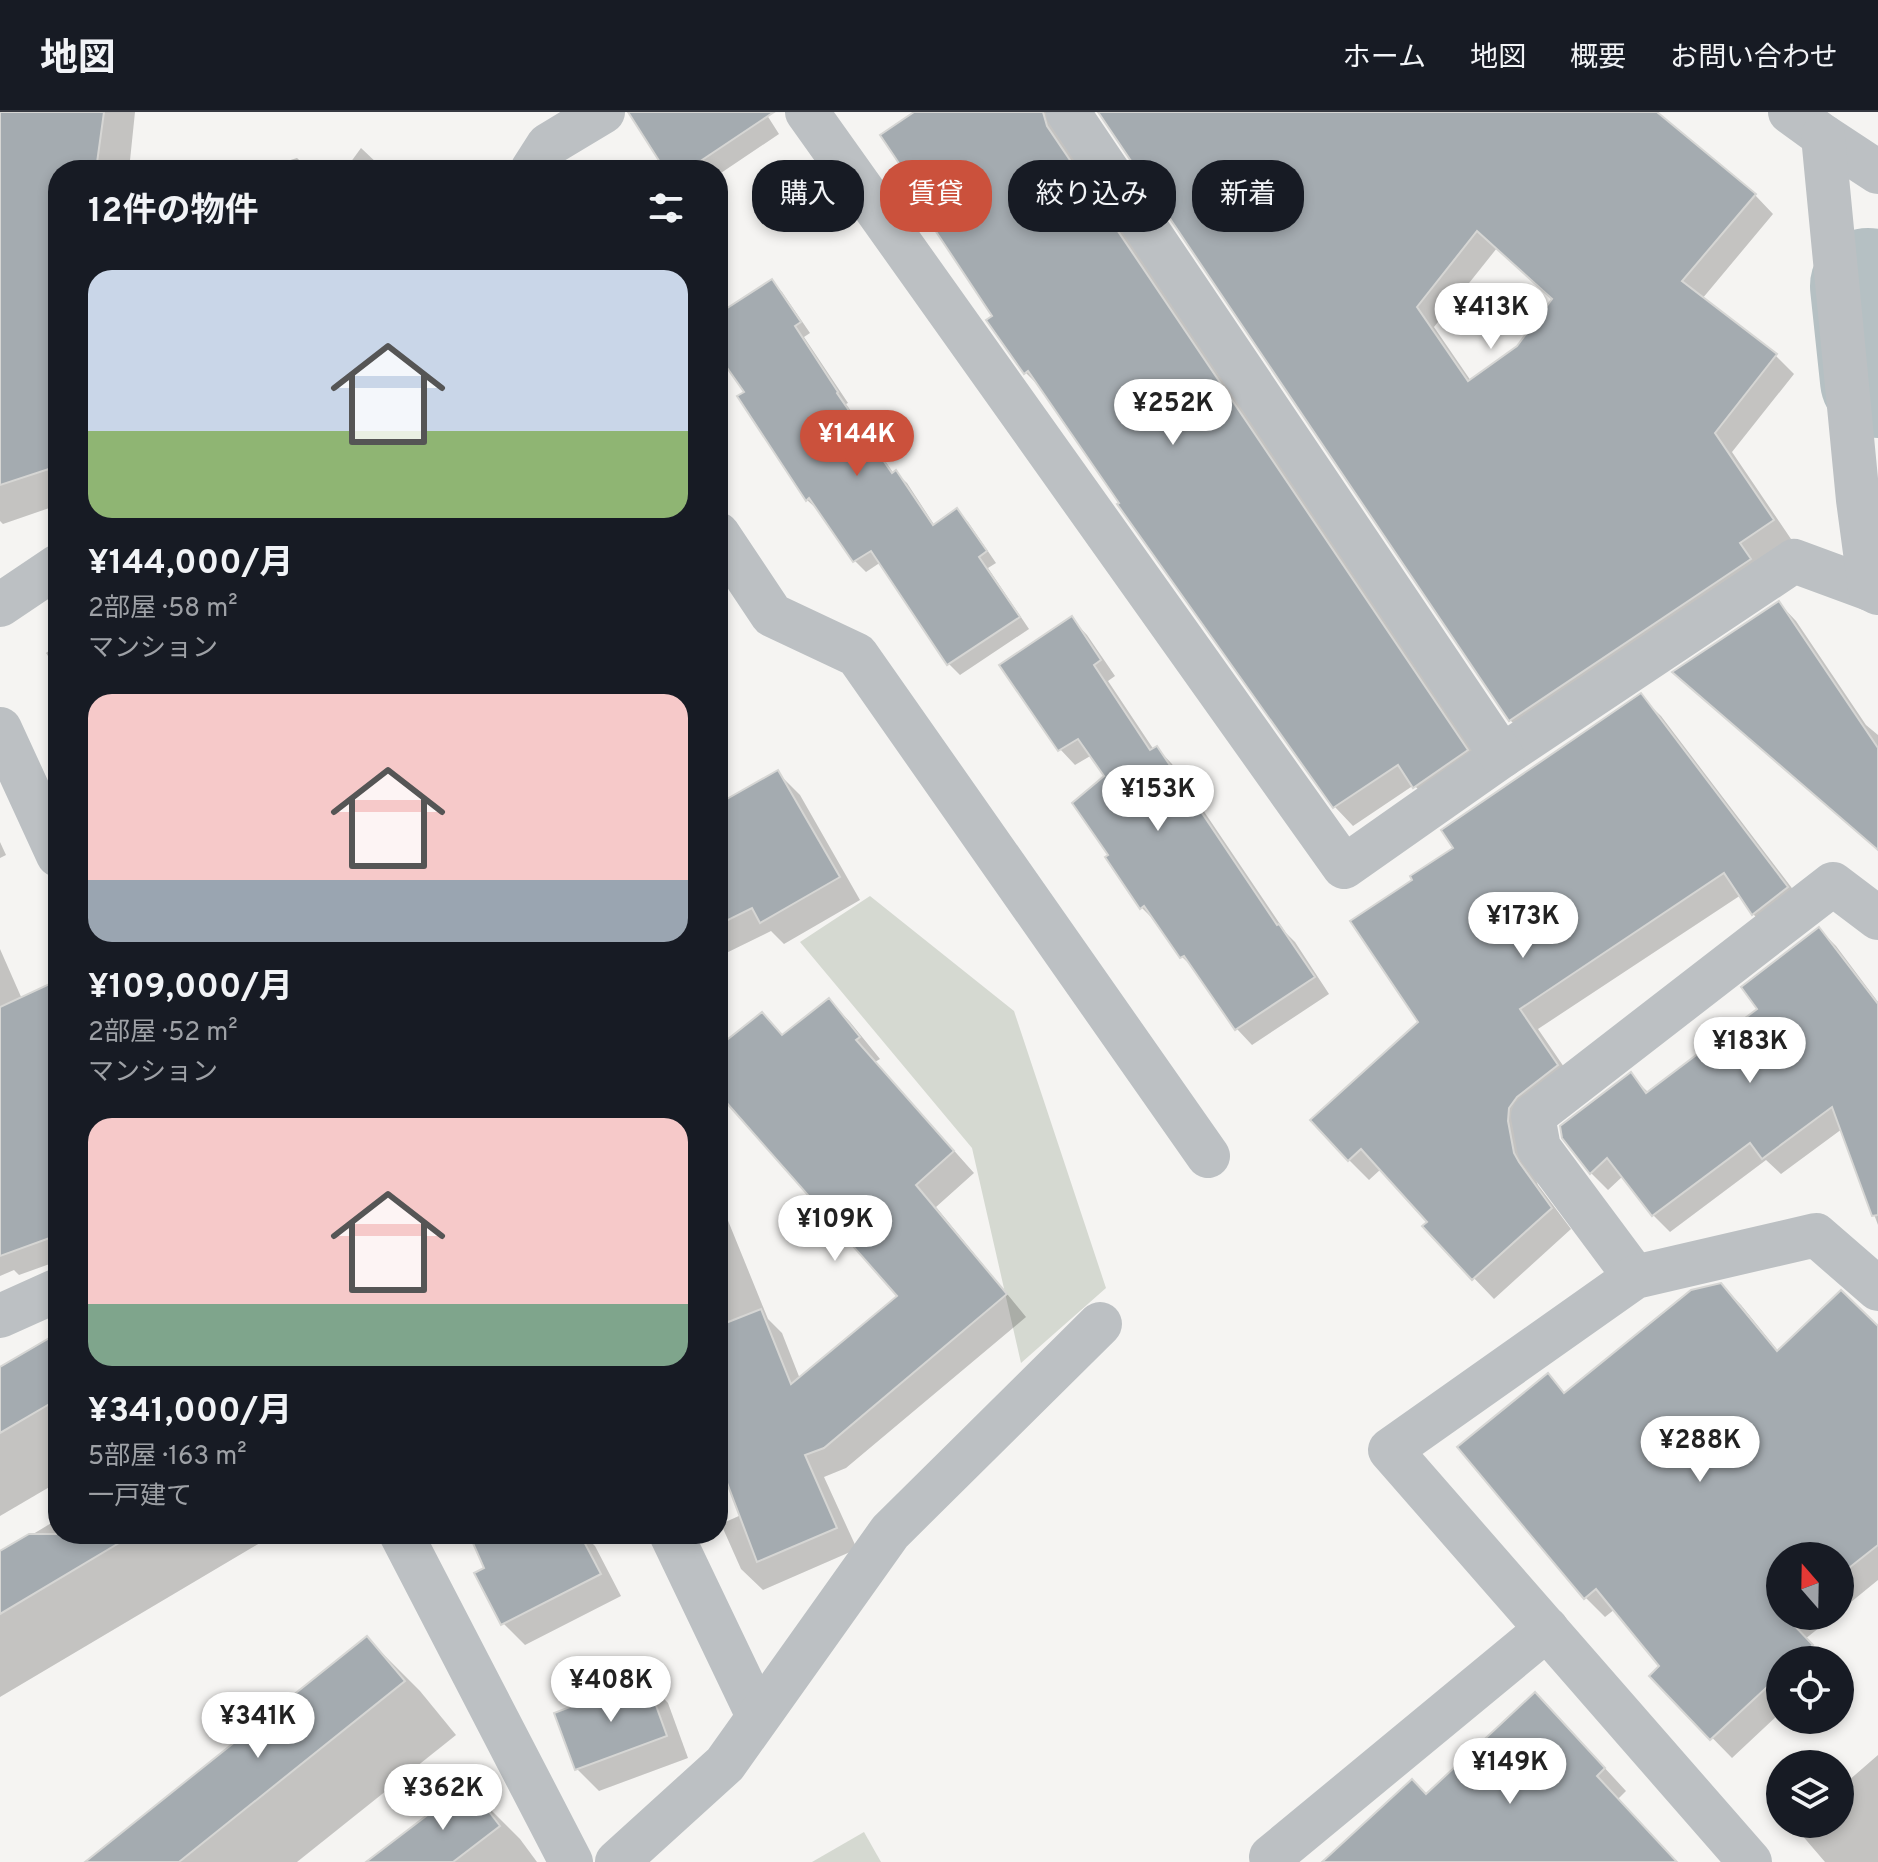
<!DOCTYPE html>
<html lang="ja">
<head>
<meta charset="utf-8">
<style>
	body { margin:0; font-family:Overpass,"Noto Sans JP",sans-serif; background:#242831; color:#f1f3f6; height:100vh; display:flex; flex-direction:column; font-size:30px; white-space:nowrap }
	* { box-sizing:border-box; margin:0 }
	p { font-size:26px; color:#9ea1a6 }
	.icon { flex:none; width:44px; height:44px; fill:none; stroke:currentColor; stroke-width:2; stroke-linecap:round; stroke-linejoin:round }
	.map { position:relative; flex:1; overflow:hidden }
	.drawer { position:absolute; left:48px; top:48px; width:680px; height:1384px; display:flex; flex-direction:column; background:#171b24; border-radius:32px; box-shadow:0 4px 12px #0003 }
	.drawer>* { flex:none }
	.top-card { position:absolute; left:752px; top:48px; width:760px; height:72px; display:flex; gap:16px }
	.needle { width:52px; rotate:340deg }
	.controls { position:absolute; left:1766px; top:1430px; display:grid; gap:16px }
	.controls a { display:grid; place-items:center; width:88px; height:88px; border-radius:50%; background:#171b24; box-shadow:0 4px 12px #0003; font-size:40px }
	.price { position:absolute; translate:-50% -68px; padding:0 18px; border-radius:28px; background:#fff; color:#222; font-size:26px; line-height:52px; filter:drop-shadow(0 2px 4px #0008) }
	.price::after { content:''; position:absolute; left:50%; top:48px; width:24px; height:18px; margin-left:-12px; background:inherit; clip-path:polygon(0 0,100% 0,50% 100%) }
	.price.selected { background:#cb513c; color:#fff }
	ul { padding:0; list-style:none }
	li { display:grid; align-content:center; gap:16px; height:424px; padding:0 40px }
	li span { display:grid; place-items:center; height:248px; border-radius:24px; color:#555 }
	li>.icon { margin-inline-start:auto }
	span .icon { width:144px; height:144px; fill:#fffc; stroke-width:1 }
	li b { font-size:34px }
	h2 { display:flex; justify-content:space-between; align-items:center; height:96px; padding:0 40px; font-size:34px }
	.pill { padding:0 28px; border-radius:32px; background:#171b24; box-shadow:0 4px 12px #0003; font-size:28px; line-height:72px }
	.pill.selected { background:#cb513c; color:#fff }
	header { display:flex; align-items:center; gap:48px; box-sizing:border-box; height:112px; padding:0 40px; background:#171b24; border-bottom:2px solid #363941 }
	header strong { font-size:38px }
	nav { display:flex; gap:44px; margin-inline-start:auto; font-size:28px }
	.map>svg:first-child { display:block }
	.green { fill:#d5d9d1 }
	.shadow { fill:#0003; fill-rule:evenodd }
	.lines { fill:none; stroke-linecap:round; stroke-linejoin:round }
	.river { stroke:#b5c0c3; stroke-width:116 }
	.building { fill:#a4abb0; stroke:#d6d6d4; stroke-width:2; fill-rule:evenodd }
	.minor { stroke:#bcc0c3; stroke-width:44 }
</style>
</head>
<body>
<header>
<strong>地図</strong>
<nav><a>ホーム</a><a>地図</a><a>概要</a><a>お問い合わせ</a></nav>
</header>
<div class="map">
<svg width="1878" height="1750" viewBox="0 0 1878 1750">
	<rect width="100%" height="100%" fill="#f5f4f2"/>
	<!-- green -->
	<g class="green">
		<polygon points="870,784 1014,899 1106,1176 1021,1251 972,1036 800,830"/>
		<polygon points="864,1720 881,1750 812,1750"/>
	</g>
	<!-- shadow -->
	<g class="shadow">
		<polygon points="0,0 135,0 129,58 58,58 58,393 3,412 0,409"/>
		<polygon points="653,0 765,0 779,22 718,63 718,58 667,58"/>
		<polygon points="918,0 1071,0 1485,657 1433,693 1414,673 1353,714 1335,695 1119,393 1122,391 1044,279 1025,260 938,106"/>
		<path d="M1101,0h542l112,83 18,19 -71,85 74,57 18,18 -62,78 59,87 -34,23 -228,177 -19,-19zM1497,136l57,52 -36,48 -47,33 -37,-54z"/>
		<polygon points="361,36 379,53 382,58 345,58"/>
		<polygon points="297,46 310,58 258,58"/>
		<polygon points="772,169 782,180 810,221 804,225 848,291 846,292 894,362 896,361 907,371 935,414 957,399 968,410 996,451 988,456 1029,517 960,563 949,552 881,450 866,460 855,449 819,397 818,398 807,388 746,281 718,239 718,205"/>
		<polygon points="1779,491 1796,509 1866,613 1878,623 1878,734 1724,597 1720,601 1675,561"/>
		<polygon points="1072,507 1087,523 1115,564 1108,569 1154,638 1157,636 1172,652 1286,821 1295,830 1329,882 1252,933 1237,917 1197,859 1182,845 1157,811 1141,795 1111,743 1107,665 1092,643 1075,653 1060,637"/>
		<polygon points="58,532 58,559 46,541"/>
		<polygon points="1640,584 1661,604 1807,796 1773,822 1753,802 1741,783 1538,917 1577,974 1537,1005 1534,1062 1538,1073 1571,1117 1494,1187 1425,1115 1430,1110 1381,1057 1369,1068 1349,1048 1421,910 1415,768"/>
		<polygon points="778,661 800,683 860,788 784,832 771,819 718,845 718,695"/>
		<polygon points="0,730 6,743 0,746"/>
		<polygon points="1819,817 1836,834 1878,890 1878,1113 1842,1017 1781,1062 1766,1048 1670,1120 1653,1103 1623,1064 1608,1078 1591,1061 1630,963 1649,981 1760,897"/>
		<polygon points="0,837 22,887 58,873 58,1149 19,1163 14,1158 0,1164"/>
		<polygon points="829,888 850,910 880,947 875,950 974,1061 936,1095 1026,1205 846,1356 824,1365 857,1437 763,1478 741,1457 721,1412 741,1403 718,1342 718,1084 768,1207 782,1221 800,1267 900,1184 718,978 718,938 762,902 784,924"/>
		<polygon points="1721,1173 1741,1193 1779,1240 1878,1216 1878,1468 1840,1499 1840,1444 1780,1444 1780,1504 1834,1504 1805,1527 1825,1548 1780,1548 1780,1601 1732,1646 1652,1564 1662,1554 1615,1497 1605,1505 1585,1485 1547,1264 1566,1282"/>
		<polygon points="58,1223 58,1370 0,1404 0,1257"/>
		<polygon points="58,1407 58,1422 275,1422 0,1585 0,1442"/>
		<polygon points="471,1422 583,1422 595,1434 621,1484 525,1533 503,1511 487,1456"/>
		<polygon points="367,1526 420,1579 456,1623 297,1750 88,1750"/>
		<polygon points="646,1568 668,1591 688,1646 599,1679 577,1657"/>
		<polygon points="1566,1614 1626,1679 1618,1687 1676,1750 1325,1750 1427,1684"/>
		<polygon points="1878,1643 1878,1750 1825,1750 1795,1715 1799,1712 1840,1712 1840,1676"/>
		<polygon points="468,1675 520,1727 537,1750 369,1750"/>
	</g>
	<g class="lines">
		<!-- river -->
		<polyline class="river" points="1868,174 1878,268"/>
	</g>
	<!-- building -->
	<g class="building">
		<polygon points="0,0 104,0 96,58 58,58 58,354 0,373"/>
		<polygon points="628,0 774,0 687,58 665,58"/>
		<polygon points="914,0 1043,0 1047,14 1468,638 1413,676 1398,653 1333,696 1117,392 1119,391 1028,259 1024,262 986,208 992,204 929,109 935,105 880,23"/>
		<path d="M1098,0h559l99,82 -74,87 95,73 -62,79 59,87 -34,23 11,16 -242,162zM1477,119l75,68 -35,47 -49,35 -51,-74z"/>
		<polygon points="772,167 801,210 795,214 838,280 837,281 892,361 896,358 933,413 957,396 987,439 979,445 1020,505 947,553 871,439 853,450 809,386 806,389 737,284 744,280 718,243 718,202"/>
		<polygon points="1779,489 1878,636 1878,738 1672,560"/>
		<polygon points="1072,504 1101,548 1094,553 1150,638 1157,634 1277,813 1279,812 1315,865 1235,918 1184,844 1180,846 1144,794 1140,797 1105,745 1108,743 1072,691 1104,664 1078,627 1058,639 999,553"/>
		<polygon points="1641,581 1788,775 1752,803 1724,761 1520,897 1558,953 1517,985 1509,996 1508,1009 1514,1041 1519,1050 1552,1096 1472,1168 1422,1114 1427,1110 1361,1037 1348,1049 1310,1008 1418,910 1350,809 1412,768 1410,764 1453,736 1441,718"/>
		<polygon points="778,658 840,765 760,811 752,796 718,813 718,692"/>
		<polygon points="1819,815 1878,892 1878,1103 1872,1104 1832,995 1762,1047 1750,1031 1652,1104 1607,1046 1590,1062 1562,1026 1560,1014 1631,960 1646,981 1757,897 1741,875"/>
		<polygon points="58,868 58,1123 0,1144 0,895"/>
		<polygon points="829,886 860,925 856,928 954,1039 916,1073 1007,1182 824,1336 805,1343 837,1416 757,1450 718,1347 718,1214 761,1197 791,1272 897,1184 718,981 718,935 762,900 782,923"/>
		<polygon points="1721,1171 1777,1239 1841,1178 1878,1214 1878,1433 1840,1463 1840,1444 1780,1444 1780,1504 1790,1504 1787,1506 1813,1533 1796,1548 1780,1548 1780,1563 1710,1628 1649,1564 1659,1554 1596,1477 1584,1487 1457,1335 1548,1261 1564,1281 1691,1178"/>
		<polygon points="58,1221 58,1287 0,1321 0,1255"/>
		<polygon points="29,1422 134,1422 0,1502 0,1439"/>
		<polygon points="469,1422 580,1422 601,1462 501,1513 474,1461 484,1456"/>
		<polygon points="367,1524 405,1569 179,1750 85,1750"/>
		<polygon points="646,1566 667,1624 575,1658 554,1601"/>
		<polygon points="1535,1580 1605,1656 1597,1664 1677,1750 1322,1750 1412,1667 1426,1682"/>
		<polygon points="468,1672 500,1714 453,1750 366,1750"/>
	</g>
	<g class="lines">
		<!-- minor -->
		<g class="minor">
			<polyline points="807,0 1344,755 1502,644 1794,449 1870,477"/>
			<polyline points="1068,0 1502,644"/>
			<polyline points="1790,0 1823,24 1878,60"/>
			<polyline points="1823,24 1858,388 1870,477 1878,481"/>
			<polyline points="532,58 548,33 603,0"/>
			<polyline points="718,422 772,503 857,543 1208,1044"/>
			<polyline points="0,493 58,454"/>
			<polyline points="0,617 58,743"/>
			<polyline points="1635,1165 1539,1036 1533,1004 1833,772 1878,806"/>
			<polyline points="0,1204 58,1178"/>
			<polyline points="401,1422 571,1750"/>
			<polyline points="671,1422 758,1604"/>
			<polyline points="617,1750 725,1652 890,1420 1100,1212"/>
			<polyline points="1275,1750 1271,1745 1547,1517"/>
			<polyline points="1750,1750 1390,1338 1635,1165 1816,1123 1878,1177"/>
		</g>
	</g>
</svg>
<div class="controls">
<a><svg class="needle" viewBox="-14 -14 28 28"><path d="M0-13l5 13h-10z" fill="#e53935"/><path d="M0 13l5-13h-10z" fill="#9ea1a6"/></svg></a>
<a><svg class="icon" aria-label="locate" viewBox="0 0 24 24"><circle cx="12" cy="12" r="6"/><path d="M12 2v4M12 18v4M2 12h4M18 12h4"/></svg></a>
<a><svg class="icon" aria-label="layers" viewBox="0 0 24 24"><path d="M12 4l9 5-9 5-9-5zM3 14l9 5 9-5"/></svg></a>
</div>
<b class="price" style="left:1491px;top:239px">¥413K</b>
<b class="price" style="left:1173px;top:335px">¥252K</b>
<b class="price selected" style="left:857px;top:366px">¥144K</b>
<b class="price" style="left:1158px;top:721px">¥153K</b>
<b class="price" style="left:1523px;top:848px">¥173K</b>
<b class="price" style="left:1750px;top:973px">¥183K</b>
<b class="price" style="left:835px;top:1151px">¥109K</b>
<b class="price" style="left:1700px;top:1372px">¥288K</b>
<b class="price" style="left:611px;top:1612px">¥408K</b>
<b class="price" style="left:258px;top:1648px">¥341K</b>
<b class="price" style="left:1510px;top:1694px">¥149K</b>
<b class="price" style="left:443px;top:1720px">¥362K</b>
<div class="top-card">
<a class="pill">購入</a>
<a class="pill selected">賃貸</a>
<a class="pill">絞り込み</a>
<a class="pill">新着</a>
</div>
<section class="drawer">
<h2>12件の物件<svg class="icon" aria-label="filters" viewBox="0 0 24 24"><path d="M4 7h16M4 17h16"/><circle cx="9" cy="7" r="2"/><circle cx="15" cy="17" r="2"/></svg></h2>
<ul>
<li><span style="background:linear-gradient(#c9d6e8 65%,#8fb573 0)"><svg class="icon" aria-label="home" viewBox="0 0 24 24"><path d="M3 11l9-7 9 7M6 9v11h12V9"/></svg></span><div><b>¥144,000/月</b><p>2部屋 · 58 m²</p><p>マンション</p></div></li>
<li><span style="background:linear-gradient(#f6c9c9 75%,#9aa5b1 0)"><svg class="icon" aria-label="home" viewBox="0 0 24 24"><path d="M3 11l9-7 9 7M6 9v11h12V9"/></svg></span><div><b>¥109,000/月</b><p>2部屋 · 52 m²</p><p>マンション</p></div></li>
<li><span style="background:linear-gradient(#f6c9c9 75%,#7fa58c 0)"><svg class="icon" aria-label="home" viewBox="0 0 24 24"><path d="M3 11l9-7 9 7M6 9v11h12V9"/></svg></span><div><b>¥341,000/月</b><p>5部屋 · 163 m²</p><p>一戸建て</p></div></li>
</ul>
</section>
</div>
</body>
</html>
